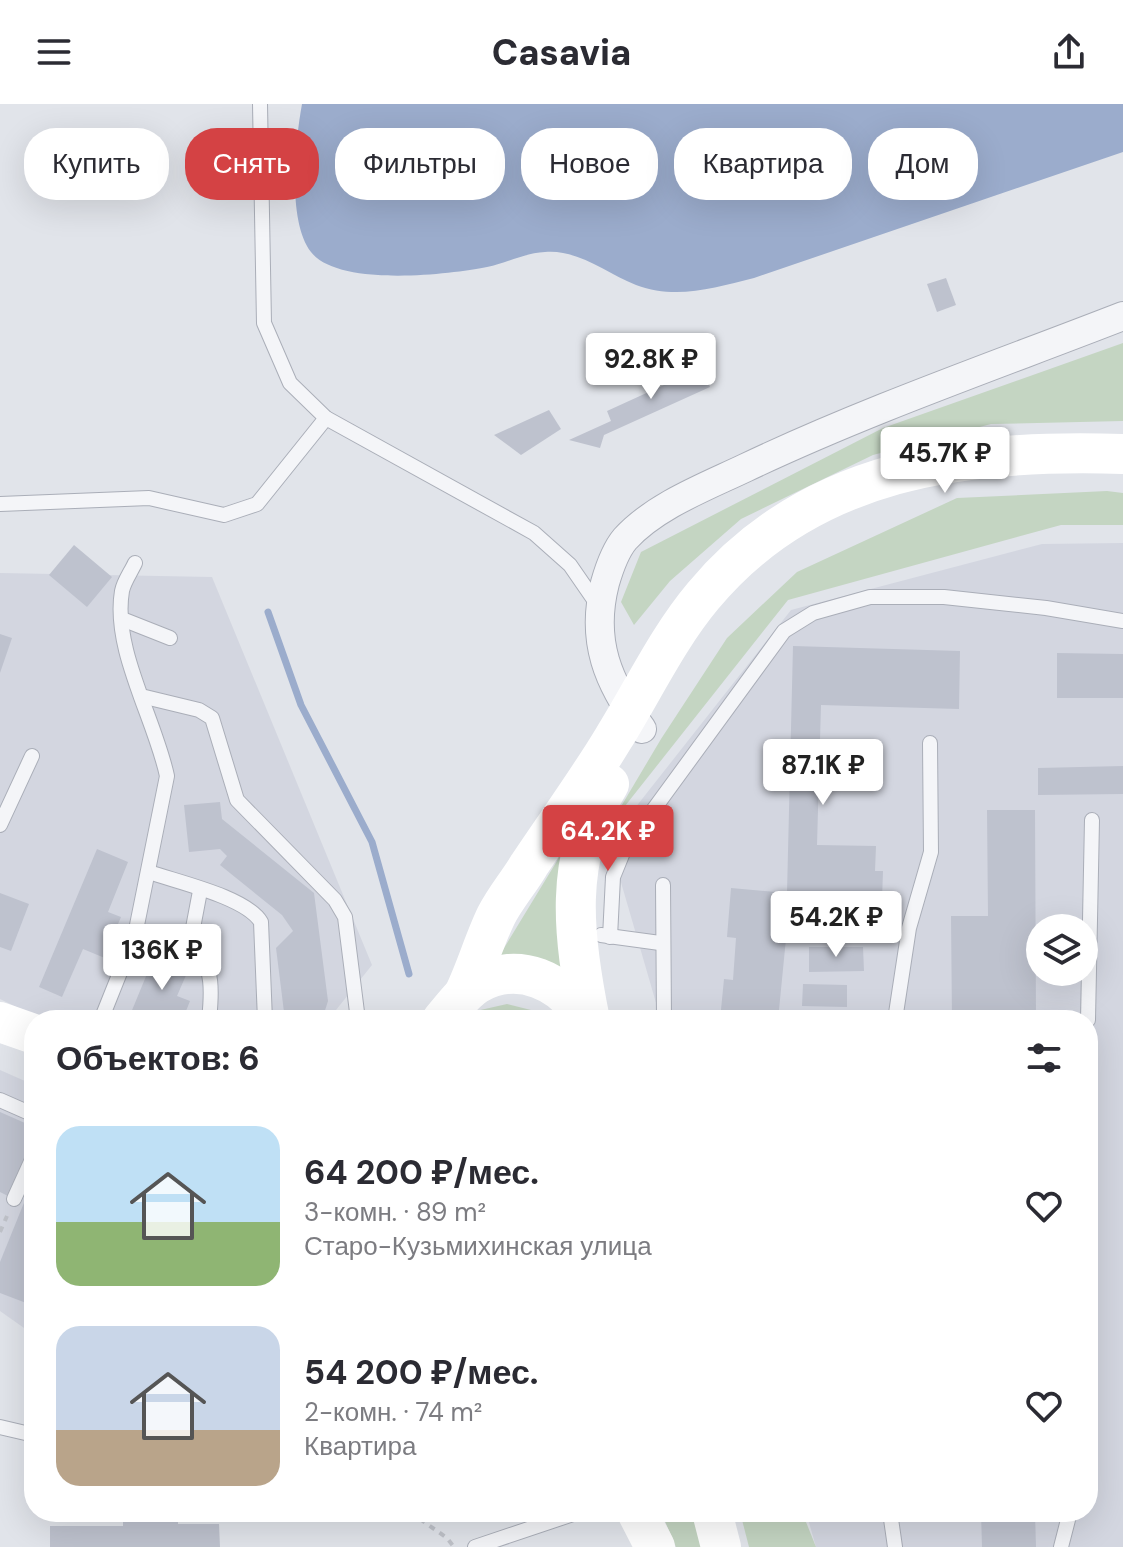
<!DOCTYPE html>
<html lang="ru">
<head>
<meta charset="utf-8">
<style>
	body { margin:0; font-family:"DM Sans",sans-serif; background:#f7f7f7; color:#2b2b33; height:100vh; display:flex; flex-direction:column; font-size:30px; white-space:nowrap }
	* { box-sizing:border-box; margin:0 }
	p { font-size:26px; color:#7c7c81 }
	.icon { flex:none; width:44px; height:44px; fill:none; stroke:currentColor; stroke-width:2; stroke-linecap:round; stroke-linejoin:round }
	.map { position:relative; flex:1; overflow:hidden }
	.panel { position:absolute; left:24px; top:906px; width:1074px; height:512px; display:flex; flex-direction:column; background:#fff; border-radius:32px; box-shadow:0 8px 32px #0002 }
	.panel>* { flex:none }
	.banner { position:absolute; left:24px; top:24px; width:1076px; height:72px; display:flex; gap:16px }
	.fabs { position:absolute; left:1026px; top:810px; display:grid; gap:16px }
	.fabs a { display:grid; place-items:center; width:72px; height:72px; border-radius:50%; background:#fff; box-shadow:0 8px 32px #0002; font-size:40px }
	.price { position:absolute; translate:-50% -68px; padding:0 18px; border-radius:8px; background:#fff; color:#222; font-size:26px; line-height:52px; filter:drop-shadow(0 2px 4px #0008) }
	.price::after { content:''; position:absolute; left:50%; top:48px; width:24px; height:18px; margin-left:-12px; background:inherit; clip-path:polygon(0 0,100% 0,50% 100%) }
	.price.active { background:#d44244; color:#fff }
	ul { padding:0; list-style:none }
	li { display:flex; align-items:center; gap:24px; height:200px; padding:0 32px }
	li span { display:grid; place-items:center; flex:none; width:224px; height:160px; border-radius:24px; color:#555 }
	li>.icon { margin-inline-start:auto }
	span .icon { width:96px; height:96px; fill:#fffc; stroke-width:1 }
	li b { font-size:34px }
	h2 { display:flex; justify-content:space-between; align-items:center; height:96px; padding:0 32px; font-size:34px }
	.chip { padding:0 28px; border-radius:32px; background:#fff; box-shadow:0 8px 32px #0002; font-size:28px; line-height:72px }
	.chip.active { background:#d44244; color:#fff }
	header { display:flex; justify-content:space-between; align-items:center; height:104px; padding:0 32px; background:#fff; font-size:36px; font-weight:800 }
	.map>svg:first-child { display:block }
	.built { fill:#d3d6e0; fill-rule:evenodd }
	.green { fill:#c4d5c2 }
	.water { fill:#9baccc }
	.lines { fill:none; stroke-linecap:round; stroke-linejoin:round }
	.stream { stroke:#9baccc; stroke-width:7 }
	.building { fill:#bec2ce }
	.lane-casing { stroke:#aaaeb8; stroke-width:16 }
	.street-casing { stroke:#aaaeb8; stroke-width:30 }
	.path { stroke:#bfc2c9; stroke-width:4; stroke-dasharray:6 6; stroke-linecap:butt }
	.lane { stroke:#f4f5f8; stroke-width:14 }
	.street { stroke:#f4f5f8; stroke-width:28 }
	.secondary { stroke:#fff; stroke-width:40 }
</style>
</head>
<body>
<header><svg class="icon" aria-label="menu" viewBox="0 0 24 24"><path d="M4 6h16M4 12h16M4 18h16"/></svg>Casavia<svg class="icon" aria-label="share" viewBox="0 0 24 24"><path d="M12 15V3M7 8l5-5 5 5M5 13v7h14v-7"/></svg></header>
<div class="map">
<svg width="1123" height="1443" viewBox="0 0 1123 1443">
	<rect width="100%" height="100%" fill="#e1e4ea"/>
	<!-- built -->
	<g class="built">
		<path d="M1123,439v1004h-307l-10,-35h282v-492h-427l-52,-179 182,-231 251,-66zM1040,824h44v44h-44z"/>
		<polygon points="0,469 212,473 372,861 328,916 43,916 0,895"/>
		<polygon points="0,966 34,981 34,1231 0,1207"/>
	</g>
	<!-- green -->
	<g class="green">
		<polygon points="1123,239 1123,317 991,320 873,351 741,415 670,477 634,521 621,498 641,448 883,324"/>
		<polygon points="1107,387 1123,389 1123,421 1061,421 788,496 610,721 661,635 727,534 797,468 957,394"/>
		<polygon points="563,744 569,877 495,859 557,757"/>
		<polygon points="507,900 535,907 549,916 462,916 467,909"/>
		<polygon points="661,1408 694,1408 706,1443 676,1443"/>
		<polygon points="740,1408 802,1408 816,1443 749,1443"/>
	</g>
	<!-- water -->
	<path class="water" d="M302,0h821v48l-369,126c-40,10 -78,22 -118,7 -30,-12 -58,-36 -91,-33 -20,1 -39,11 -58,15 -40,8 -149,20 -176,-15 -24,-31 -16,-110 -9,-148z"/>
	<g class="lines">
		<!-- stream -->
		<polyline class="stream" points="268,508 301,601 372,738 409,870"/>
	</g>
	<!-- building -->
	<g class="building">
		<polygon points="946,174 956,201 937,208 927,180"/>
		<polygon points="698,255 710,283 604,331 600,344 569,336 611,317 607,307 664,281 659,272"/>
		<polygon points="549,306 561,325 521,351 494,331"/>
		<polygon points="74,441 112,473 87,503 49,471"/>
		<polygon points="0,530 12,534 0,569"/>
		<polygon points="793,542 960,547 959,605 821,601 817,741 876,742 875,767 883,767 882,796 790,794 778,916 720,916 724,875 733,876 736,834 727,833 731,784 787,789"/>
		<polygon points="1057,549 1123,550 1123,594 1057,594"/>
		<polygon points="1123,662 1123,690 1038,691 1038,664"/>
		<polygon points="220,698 222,715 314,789 328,897 322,916 285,916 276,844 293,827 282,811 220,761 227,752 220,745 189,748 184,701"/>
		<polygon points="987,706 1035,706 1036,916 952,916 951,812 988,812"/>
		<polygon points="97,745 128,758 108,808 121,813 112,834 120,838 112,857 83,845 62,893 39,883"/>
		<polygon points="0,789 29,800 11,847 0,843"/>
		<polygon points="809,843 863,843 864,867 809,868"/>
		<polygon points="156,848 190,862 177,892 190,897 184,912 195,916 128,916"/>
		<polygon points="803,880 847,881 847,903 802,902"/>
		<polygon points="0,1008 34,1023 34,1037 8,1092 0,1088"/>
		<polygon points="34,1074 34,1202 0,1189 0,1158"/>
		<polygon points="123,1408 178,1408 178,1420 219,1420 220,1443 50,1443 50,1422 123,1422"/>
		<polygon points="981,1408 1035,1408 1036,1443 982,1443"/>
	</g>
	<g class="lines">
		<!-- lane casing -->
		<g class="lane-casing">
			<g id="lane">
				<polyline points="260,0 264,219 290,279 326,314 534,429 570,461 599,503"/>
				<polyline points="0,400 149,394 224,411 257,400 326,314"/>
				<polyline points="122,515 170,534"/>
				<polyline points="141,592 199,606 212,614 237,696 335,796 345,813 358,916"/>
				<polyline points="0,721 32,652"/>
				<path d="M149,768c28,10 97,25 112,50l4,98"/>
				<polyline points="663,781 664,916"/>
				<path d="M135,831c63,16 82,11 74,85"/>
				<polyline points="601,831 660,839"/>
				<polyline points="610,833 613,773 624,746 784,527 813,509 870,493 944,493 1046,504 1123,517"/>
				<polyline points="189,845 200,787"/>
				<path d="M101,916l34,-85 32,-159c-12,-57 -55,-127 -45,-185 2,-10 9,-19 13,-28"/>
				<polyline points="895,916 909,824 931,748 930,639"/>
				<polyline points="1088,916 1092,716"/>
				<polyline points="0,996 34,1011"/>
				<polyline points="14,1095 34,1051"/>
				<polyline points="0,1323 34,1331"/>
				<polyline points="890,1408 895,1443"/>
				<polyline points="475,1443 579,1408"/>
				<polyline points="1061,1443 1070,1408"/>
			</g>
		</g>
		<!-- street casing -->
		<g class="street-casing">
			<path id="street" d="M642,625c-34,-46 -52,-88 -37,-146 4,-14 10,-32 20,-44 30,-33 80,-52 120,-71 122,-58 252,-103 378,-152"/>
		</g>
		<!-- path -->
		<g class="path">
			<polyline points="0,1128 7,1112"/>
			<polyline points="410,1408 447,1434 454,1443"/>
		</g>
		<!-- lane -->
		<use href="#lane" class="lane"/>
		<!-- street -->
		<use href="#street" class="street"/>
		<!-- secondary -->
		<g class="secondary">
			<path d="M464,890c12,-25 20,-53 32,-78 9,-18 23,-34 33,-51 28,-42 58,-83 84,-126 30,-48 54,-100 90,-143 107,-129 264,-147 420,-142"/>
			<path d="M442,916c11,-13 21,-27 35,-36 41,-24 87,-3 108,36"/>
			<path d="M590,916c-17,-83 -27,-161 19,-236"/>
			<polyline points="0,918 34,930"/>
			<polyline points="637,1408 655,1443"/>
			<polyline points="712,1408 721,1443"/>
		</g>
	</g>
</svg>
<div class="fabs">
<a><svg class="icon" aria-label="layers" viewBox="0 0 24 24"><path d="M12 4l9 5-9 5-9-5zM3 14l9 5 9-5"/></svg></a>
</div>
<b class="price" style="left:651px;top:297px">92.8K ₽</b>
<b class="price" style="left:945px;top:391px">45.7K ₽</b>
<b class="price" style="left:823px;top:703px">87.1K ₽</b>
<b class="price active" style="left:608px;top:769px">64.2K ₽</b>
<b class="price" style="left:836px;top:855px">54.2K ₽</b>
<b class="price" style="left:162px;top:888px">136K ₽</b>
<div class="banner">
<a class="chip">Купить</a>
<a class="chip active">Снять</a>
<a class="chip">Фильтры</a>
<a class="chip">Новое</a>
<a class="chip">Квартира</a>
<a class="chip">Дом</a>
</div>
<section class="panel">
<h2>Объектов: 6<svg class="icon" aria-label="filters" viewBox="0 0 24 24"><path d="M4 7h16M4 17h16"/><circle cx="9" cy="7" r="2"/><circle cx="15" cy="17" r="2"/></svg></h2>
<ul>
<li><span style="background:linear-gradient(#bfe0f5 60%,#8fb573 0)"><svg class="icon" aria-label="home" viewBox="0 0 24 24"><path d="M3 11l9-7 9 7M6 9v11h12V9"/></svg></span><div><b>64 200 ₽/мес.</b><p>3-комн. · 89 m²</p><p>Старо-Кузьмихинская улица</p></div><svg class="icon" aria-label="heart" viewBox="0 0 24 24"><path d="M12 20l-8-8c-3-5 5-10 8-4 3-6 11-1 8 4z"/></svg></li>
<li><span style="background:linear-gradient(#c9d6e8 65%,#b9a48a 0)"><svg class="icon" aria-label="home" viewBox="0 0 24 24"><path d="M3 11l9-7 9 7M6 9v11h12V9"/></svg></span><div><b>54 200 ₽/мес.</b><p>2-комн. · 74 m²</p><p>Квартира</p></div><svg class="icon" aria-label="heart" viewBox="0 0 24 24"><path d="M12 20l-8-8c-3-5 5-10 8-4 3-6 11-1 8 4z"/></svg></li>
</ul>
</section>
</div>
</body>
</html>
